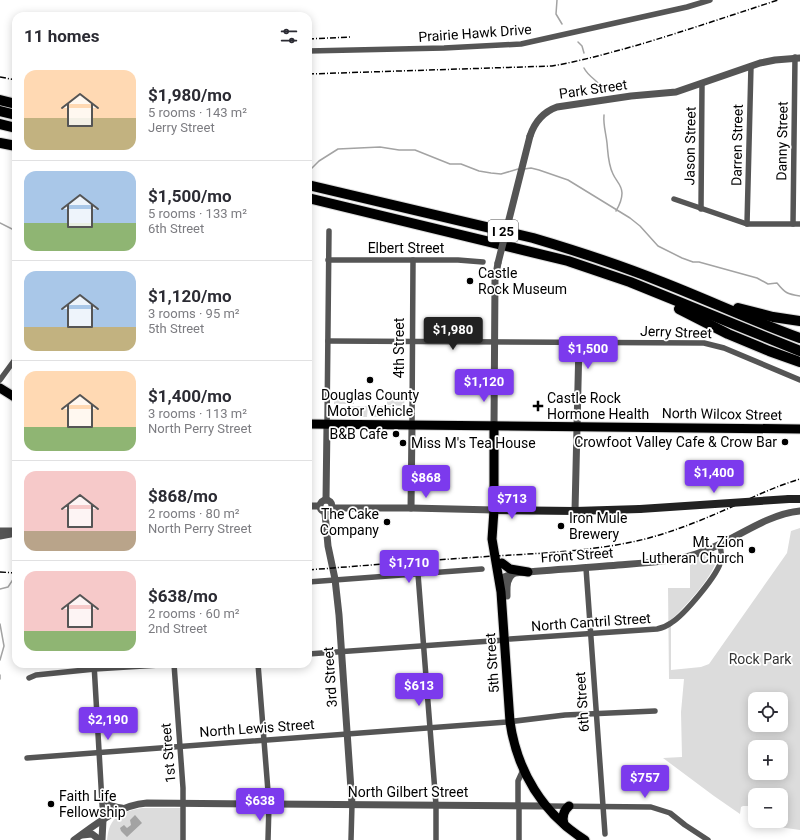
<!DOCTYPE html>
<html lang="en">
<head>
<meta charset="utf-8">
<style>
	body { margin:0; font-family:Roboto,sans-serif; background:#f2f2f3; color:#2b2b33; height:100vh; display:flex; flex-direction:column; font-size:15px; white-space:nowrap }
	* { box-sizing:border-box; margin:0 }
	p { font-size:13px; color:#7c7c81 }
	.icon { flex:none; width:22px; height:22px; fill:none; stroke:currentColor; stroke-width:2; stroke-linecap:round; stroke-linejoin:round }
	.map { position:relative; flex:1; overflow:hidden }
	.sheet { position:absolute; left:12px; top:12px; width:300px; height:656px; display:flex; flex-direction:column; background:#fff; border-radius:12px; box-shadow:0 2px 10px #0003 }
	.sheet>* { flex:none }
	.tools { position:absolute; left:748px; top:692px; display:grid; gap:8px }
	.tools a { display:grid; place-items:center; width:40px; height:40px; border-radius:8px; background:#fff; box-shadow:0 2px 10px #0003; font-size:20px }
	.price { position:absolute; translate:-50% -34px; padding:0 9px; border-radius:4px; background:#7c3aed; color:#fff; font-size:13px; line-height:26px; filter:drop-shadow(0 1px 2px #0008) }
	.price::after { content:''; position:absolute; left:50%; top:24px; width:12px; height:9px; margin-left:-6px; background:inherit; clip-path:polygon(0 0,100% 0,50% 100%) }
	.price.selected { background:#222; color:#fff }
	ul { padding:0; list-style:none }
	li { display:flex; align-items:center; gap:12px; height:100px; padding:0 12px }
	li+li { border-top:1px solid #e1e1e2 }
	li span { display:grid; place-items:center; flex:none; width:112px; height:80px; border-radius:12px; color:#555 }
	li>.icon { margin-inline-start:auto }
	span .icon { width:48px; height:48px; fill:#fffc; stroke-width:1 }
	li b { font-size:17px }
	h2 { display:flex; justify-content:space-between; align-items:center; height:48px; padding:0 12px; font-size:17px }
	.map>svg:first-child { display:block }
	.green { fill:#dcdcdc; fill-rule:evenodd }
	.water { fill:#a3a3a3 }
	.lines { fill:none; stroke-linecap:round; stroke-linejoin:round }
	.stream { stroke:#a3a3a3; stroke-width:1.5 }
	.primary-casing { stroke:#dbdbdb; stroke-width:11 }
	.motorway-casing { stroke:#dbdbdb; stroke-width:12 }
	.minor { stroke:#555; stroke-width:5.5 }
	.tertiary { stroke:#555; stroke-width:7 }
	.secondary { stroke:#222; stroke-width:8 }
	.primary { stroke:#000; stroke-width:9 }
	.motorway { stroke:#000; stroke-width:10 }
	.rail { stroke:#000; stroke-width:1.5; stroke-dasharray:6 2 1 2; stroke-linecap:butt }
	.tertiary-bridge { stroke:#555; stroke-width:7 }
	.secondary-bridge { stroke:#222; stroke-width:8 }
	.poi-dot { fill:#000; stroke:#fff; stroke-width:1.5 }
	.labels { text-anchor:middle; stroke-width:3.5; stroke-linejoin:round; paint-order:stroke }
	.shield { fill:#fff; stroke:#4c4c4c; stroke-width:1 }
	.shield-label { font-size:13px; font-weight:bold; fill:#000 }
	.street-label { font-size:14px; fill:#000; stroke:#fff }
	.poi-label { font-size:14px; fill:#000; stroke:#fff; text-anchor:start }
	.park-label { font-size:14px; fill:#333; stroke:#fff }
</style>
</head>
<body>
<div class="map">
<svg width="800" height="840" viewBox="0 0 800 840">
	<rect width="100%" height="100%" fill="#fff"/>
	<!-- green -->
	<g class="green">
		<polygon points="336,391 353,391 354,404 334,404 334,393"/>
		<polygon points="387,392 405,393 404,406 387,405"/>
		<polygon points="347,406 368,406 367,417 346,417"/>
		<rect x="372" y="406" width="21" height="11"/>
		<path d="M800,528v302l-21,-3 -18,-6h20v-26h-26v21l-3,-8 -3,-2h-6l-2,1 -1,7 -26,-18 -51,-38 19,-1 -1,-45 3,-33h-15l-1,-91h22v-28l23,-8 4,2c3,16 -34,55 -46,66v50l30,-3 8,-3 78,-111 4,-22zM755,699h26v26h-26zM755,747h26v26h-26z"/>
		<path d="M142,808h42l-1,32h-76c2,-23 13,-28 35,-32z"/>
	</g>
	<!-- water -->
	<polygon class="water" points="135,815 142,823 127,837 121,831 120,828 124,825 127,828 131,825 130,820"/>
	<g class="lines">
		<!-- stream -->
		<g class="stream">
			<polyline points="557,0 556,14 562,24"/>
			<polyline points="578,42 582,46 584,53"/>
			<path d="M584,68c5,10 16,13 21,24"/>
			<path d="M604,115c-1,10 2,18 3,28 1,10 1,21 6,31 3,7 9,11 9,19 0,7 -3,13 -6,18"/>
			<path d="M524,169l7,-1 8,2 29,10 62,38 10,8 18,20 24,12 11,4h6l58,16 11,6 9,-1c8,10 10,11 23,13"/>
			<polyline points="308,172 319,161 338,149 380,147 399,150 415,150 450,164 461,164 479,171 491,173 501,174 518,169"/>
			<polyline points="0,223 16,231"/>
			<polyline points="0,589 8,587 16,575"/>
			<polyline points="0,624 4,646 0,660"/>
			<polyline points="0,675 0,679"/>
		</g>
		<!-- primary casing -->
		<g class="primary-casing">
			<g id="primary">
				<polyline points="0,388 16,398"/>
				<polyline points="308,424 800,429"/>
				<path d="M494,426v84l-2,29 9,53 9,130c7,49 33,92 75,118"/>
				<polyline points="502,563 510,569 528,572"/>
				<path d="M564,824c-2,-7 -1,-13 5,-18"/>
			</g>
		</g>
		<!-- motorway casing -->
		<g class="motorway-casing">
			<g id="motorway">
				<polyline points="0,100 16,104"/>
				<polyline points="0,111 16,115"/>
				<polyline points="0,124 16,128"/>
				<polyline points="0,143 16,146"/>
				<path d="M308,185l225,53c44,13 87,27 129,44 46,18 91,39 138,56"/>
				<polyline points="308,198 568,261 630,282 800,351"/>
				<polyline points="738,308 773,317 800,321"/>
				<polyline points="679,309 728,334 769,351 800,362"/>
			</g>
		</g>
		<!-- minor -->
		<g class="minor">
			<polyline points="308,51 444,48 521,44 687,7 710,0"/>
			<polyline points="674,199 747,224 800,224"/>
			<polyline points="701,209 702,84"/>
			<polyline points="747,224 751,66"/>
			<polyline points="793,224 795,57"/>
			<polyline points="328,260 458,260 483,262"/>
			<polyline points="328,341 704,343 724,348 800,380"/>
			<polyline points="0,380 16,358"/>
			<polyline points="327,424 329,231"/>
			<polyline points="412,425 413,260"/>
			<polyline points="586,568 605,834"/>
			<polyline points="418,574 436,805 436,840"/>
			<polyline points="308,582 482,569"/>
			<path d="M510,639l147,-10c5,-1 10,-3 14,-6 13,-8 48,-49 50,-63 1,-5 0,-11 -2,-15"/>
			<polyline points="308,654 505,640"/>
			<polyline points="94,664 103,820"/>
			<polyline points="174,664 183,788 183,840"/>
			<polyline points="258,664 269,804 268,840"/>
			<polyline points="29,678 36,675 95,669 176,664"/>
			<polyline points="27,758 507,722 565,715 655,711"/>
			<path d="M102,795c5,11 13,11 23,13"/>
			<polyline points="518,806 518,781 523,770"/>
			<polyline points="546,806 651,807 670,813 685,825 708,840"/>
			<polyline points="351,840 352,804"/>
			<polyline points="519,840 519,806"/>
		</g>
		<!-- tertiary -->
		<g class="tertiary">
			<path d="M530,136c5,-15 13,-24 27,-29l74,-11 45,-4 84,-29 15,-3 25,-2"/>
			<polyline points="494,426 495,280 498,263"/>
			<circle cx="326" cy="506" r="6"/>
			<polyline points="326,500 327,424"/>
			<polyline points="308,506 319,506"/>
			<polyline points="332,508 411,508 494,510"/>
			<polyline points="411,508 412,425"/>
			<polyline points="575,511 579,343"/>
			<polyline points="325,513 328,546 335,579 339,615 352,804"/>
			<polyline points="0,531 12,531"/>
			<polyline points="0,536 16,533"/>
			<path d="M502,586l2,-9 11,-4c34,-3 69,-5 103,-8 26,-2 53,-3 78,-11 36,-11 66,-39 104,-43"/>
			<path d="M507,596c0,-8 -1,-17 6,-22"/>
			<polyline points="82,835 92,834 100,840"/>
			<path d="M74,840c22,-16 45,-35 73,-37l122,1 277,2"/>
			<polyline points="102,840 103,820"/>
		</g>
		<!-- secondary -->
		<g class="secondary">
			<polyline points="789,499 800,499"/>
			<polyline points="494,510 575,511 640,509"/>
		</g>
		<!-- primary -->
		<use href="#primary" class="primary"/>
		<!-- motorway -->
		<use href="#motorway" class="motorway"/>
		<!-- rail -->
		<g class="rail">
			<polyline points="308,39 350,37"/>
			<path d="M308,74l244,-8c29,-5 57,-13 86,-21 47,-14 94,-30 140,-45"/>
			<polyline points="0,77 16,80"/>
			<path d="M308,570c62,-5 125,-10 187,-14 50,-3 101,-5 150,-17 31,-8 62,-21 91,-34 21,-10 41,-19 64,-26"/>
			<polyline points="0,572 16,573"/>
		</g>
		<!-- tertiary-bridge -->
		<polyline class="tertiary-bridge" points="498,263 530,136"/>
		<!-- secondary-bridge -->
		<polyline class="secondary-bridge" points="640,509 789,499"/>
	</g>
	<!-- markers -->
	<g class="poi-dot">
		<circle cx="470" cy="281" r="4"/>
		<circle cx="370" cy="380" r="4"/>
		<path d="M536 400h4v4h4v4h-4v4h-4v-4h-4v-4h4z"/>
		<circle cx="396" cy="434" r="4"/>
		<circle cx="785" cy="442" r="4"/>
		<circle cx="403" cy="443" r="4"/>
		<circle cx="387" cy="522" r="4"/>
		<circle cx="561" cy="526" r="4"/>
		<circle cx="752" cy="550" r="4"/>
		<circle cx="51" cy="804" r="4"/>
	</g>
	<g class="labels">
		<!-- shield labels -->
		<rect class="shield" x="488" y="220" width="30" height="22" rx="3"/>
		<g class="shield-label">
			<text x="503" y="236">I 25</text>
		</g>
		<!-- street labels -->
		<g class="street-label">
			<text transform="translate(475 33) rotate(-4)" y="5">Prairie Hawk Drive</text>
			<text transform="translate(593 89) rotate(-8)" y="5">Park Street</text>
			<text transform="translate(782 141) rotate(-89)" y="5">Danny Street</text>
			<text transform="translate(737 145) rotate(-89)" y="5">Darren Street</text>
			<text transform="translate(690 146) rotate(-89)" y="5">Jason Street</text>
			<text x="406" y="253">Elbert Street</text>
			<text transform="translate(676 332) rotate(2)" y="5">Jerry Street</text>
			<text transform="translate(399 348) rotate(-90)" y="5">4th Street</text>
			<text transform="translate(722 414) rotate(1)" y="5">North Wilcox Street</text>
			<text transform="translate(577 555) rotate(-4)" y="5">Front Street</text>
			<text transform="translate(591 622) rotate(-4)" y="5">North Cantril Street</text>
			<text transform="translate(492 663) rotate(-94)" y="5">5th Street</text>
			<text transform="translate(330 677) rotate(-94)" y="5">3rd Street</text>
			<text transform="translate(582 702) rotate(-94)" y="5">6th Street</text>
			<text transform="translate(257 728) rotate(-4)" y="5">North Lewis Street</text>
			<text transform="translate(168 753) rotate(-95)" y="5">1st Street</text>
			<text x="408" y="797">North Gilbert Street</text>
		</g>
		<!-- poi labels -->
		<g class="poi-label">
			<text x="478" y="278">Castle<tspan x="478" dy="16">Rock Museum</tspan></text>
			<text x="370" y="400" text-anchor="middle">Douglas County<tspan x="370" dy="16">Motor Vehicle</tspan></text>
			<text x="547" y="403">Castle Rock<tspan x="547" dy="16">Hormone Health</tspan></text>
			<text x="388" y="439" text-anchor="end">B&amp;B Cafe</text>
			<text x="777" y="447" text-anchor="end">Crowfoot Valley Cafe &amp; Crow Bar</text>
			<text x="411" y="448">Miss M's Tea House</text>
			<text x="379" y="519" text-anchor="end">The Cake<tspan x="379" dy="16">Company</tspan></text>
			<text x="569" y="523">Iron Mule<tspan x="569" dy="16">Brewery</tspan></text>
			<text x="744" y="547" text-anchor="end">Mt. Zion<tspan x="744" dy="16">Lutheran Church</tspan></text>
			<text x="59" y="801">Faith Life<tspan x="59" dy="16">Fellowship</tspan></text>
		</g>
		<!-- park labels -->
		<g class="park-label">
			<text x="760" y="664">Rock Park</text>
		</g>
	</g>
</svg>
<div class="tools">
<a><svg class="icon" aria-label="locate" viewBox="0 0 24 24"><circle cx="12" cy="12" r="6"/><path d="M12 2v4M12 18v4M2 12h4M18 12h4"/></svg></a>
<a>+</a>
<a>−</a>
</div>
<b class="price selected" style="left:453px;top:351px">$1,980</b>
<b class="price" style="left:588px;top:370px">$1,500</b>
<b class="price" style="left:484px;top:403px">$1,120</b>
<b class="price" style="left:714px;top:494px">$1,400</b>
<b class="price" style="left:426px;top:499px">$868</b>
<b class="price" style="left:512px;top:520px">$713</b>
<b class="price" style="left:409px;top:584px">$1,710</b>
<b class="price" style="left:419px;top:707px">$613</b>
<b class="price" style="left:108px;top:741px">$2,190</b>
<b class="price" style="left:645px;top:799px">$757</b>
<b class="price" style="left:260px;top:822px">$638</b>
<section class="sheet">
<h2>11 homes<svg class="icon" aria-label="filters" viewBox="0 0 24 24"><path d="M4 7h16M4 17h16"/><circle cx="9" cy="7" r="2"/><circle cx="15" cy="17" r="2"/></svg></h2>
<ul>
<li><span style="background:linear-gradient(#ffd9b3 60%,#c2b280 0)"><svg class="icon" aria-label="home" viewBox="0 0 24 24"><path d="M3 11l9-7 9 7M6 9v11h12V9"/></svg></span><div><b>$1,980/mo</b><p>5 rooms · 143 m²</p><p>Jerry Street</p></div></li>
<li><span style="background:linear-gradient(#a9c7e8 65%,#8fb573 0)"><svg class="icon" aria-label="home" viewBox="0 0 24 24"><path d="M3 11l9-7 9 7M6 9v11h12V9"/></svg></span><div><b>$1,500/mo</b><p>5 rooms · 133 m²</p><p>6th Street</p></div></li>
<li><span style="background:linear-gradient(#a9c7e8 70%,#c2b280 0)"><svg class="icon" aria-label="home" viewBox="0 0 24 24"><path d="M3 11l9-7 9 7M6 9v11h12V9"/></svg></span><div><b>$1,120/mo</b><p>3 rooms · 95 m²</p><p>5th Street</p></div></li>
<li><span style="background:linear-gradient(#ffd9b3 70%,#8fb573 0)"><svg class="icon" aria-label="home" viewBox="0 0 24 24"><path d="M3 11l9-7 9 7M6 9v11h12V9"/></svg></span><div><b>$1,400/mo</b><p>3 rooms · 113 m²</p><p>North Perry Street</p></div></li>
<li><span style="background:linear-gradient(#f6c9c9 75%,#b9a48a 0)"><svg class="icon" aria-label="home" viewBox="0 0 24 24"><path d="M3 11l9-7 9 7M6 9v11h12V9"/></svg></span><div><b>$868/mo</b><p>2 rooms · 80 m²</p><p>North Perry Street</p></div></li>
<li><span style="background:linear-gradient(#f6c9c9 75%,#8fb573 0)"><svg class="icon" aria-label="home" viewBox="0 0 24 24"><path d="M3 11l9-7 9 7M6 9v11h12V9"/></svg></span><div><b>$638/mo</b><p>2 rooms · 60 m²</p><p>2nd Street</p></div></li>
</ul>
</section>
</div>
</body>
</html>
